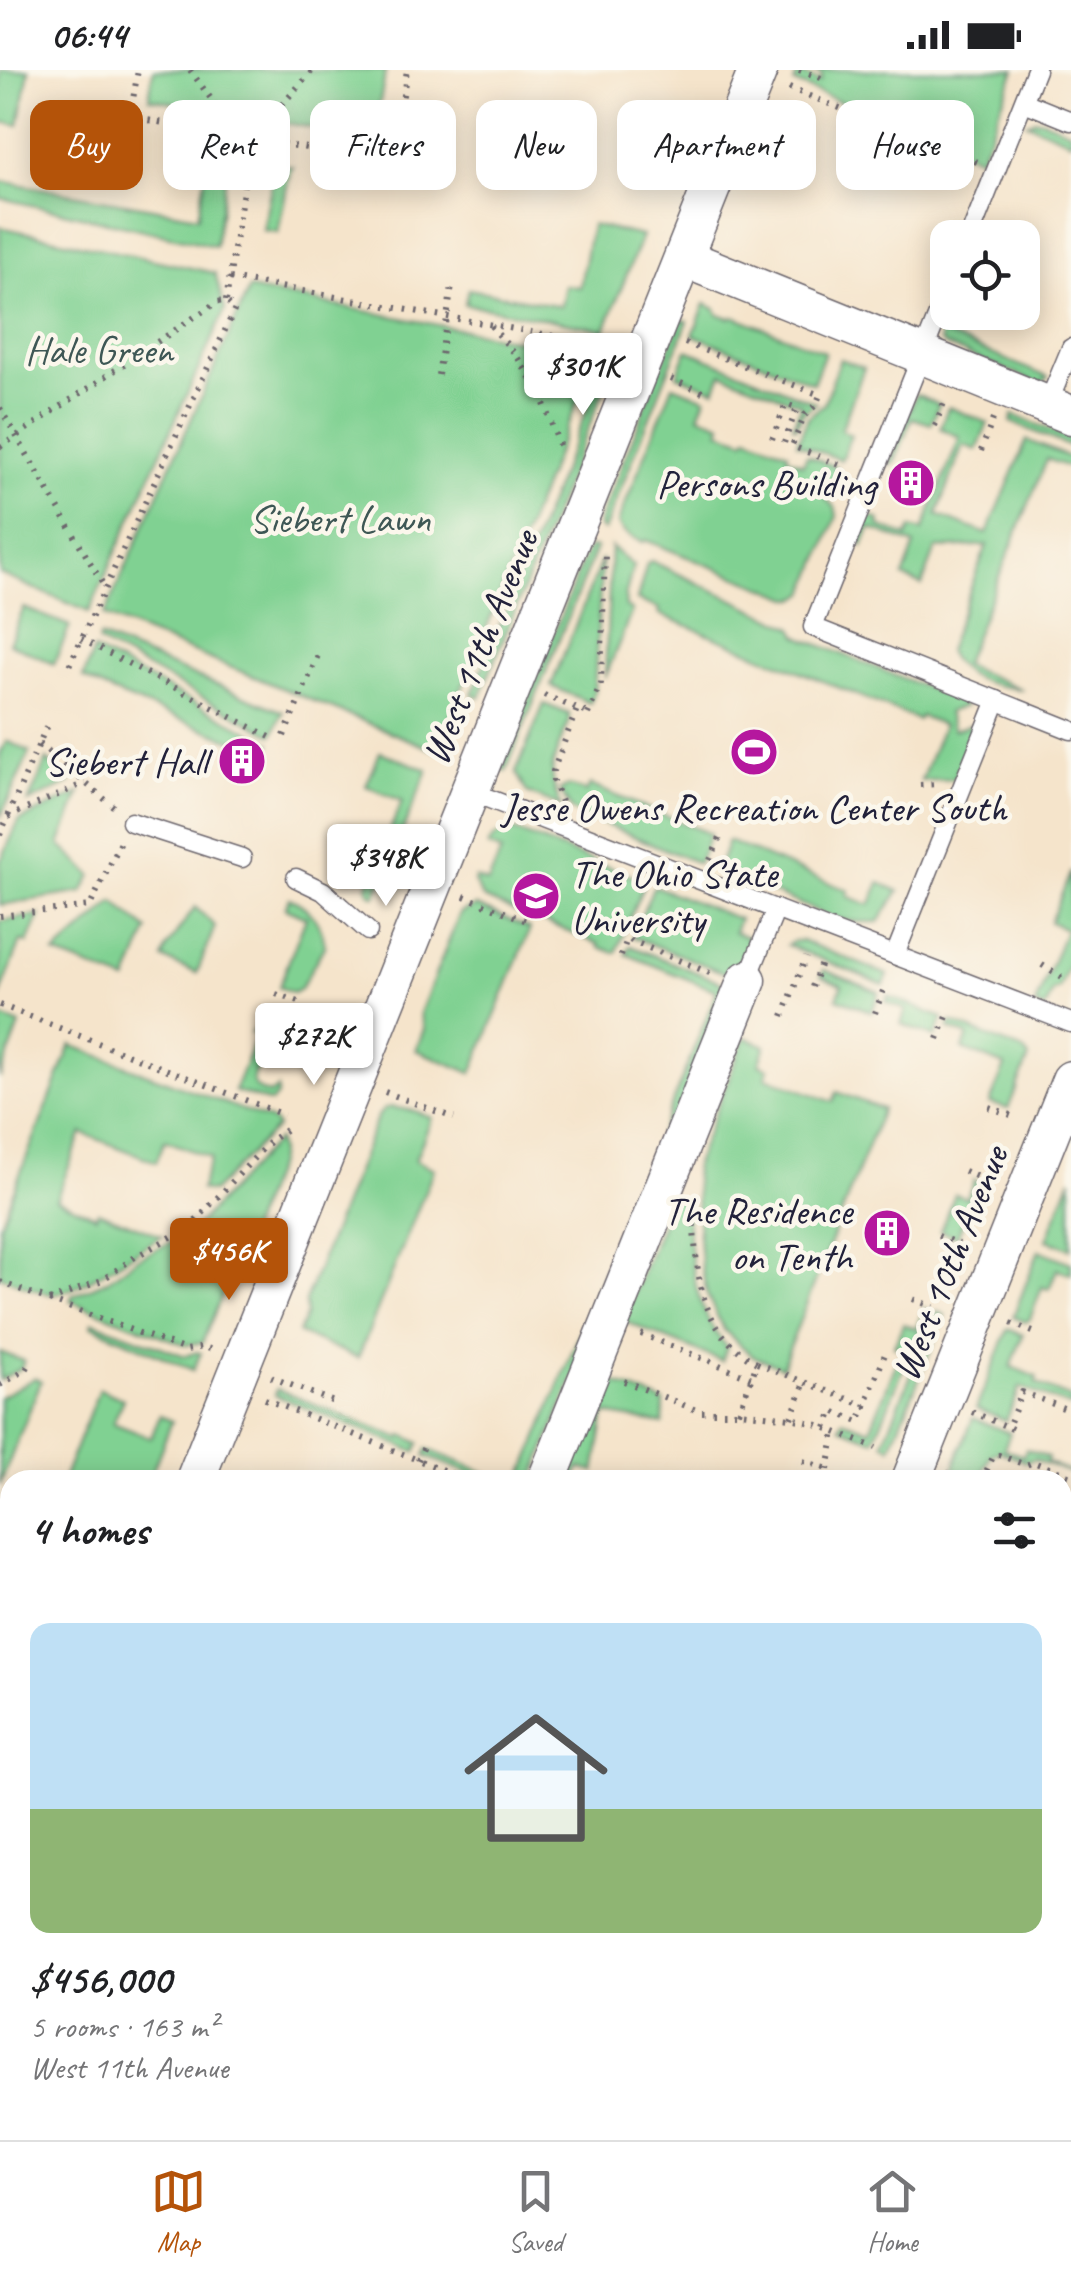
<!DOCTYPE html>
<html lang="en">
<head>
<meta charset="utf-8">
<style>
	body { margin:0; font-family:Caveat,sans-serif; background:#f2f2f2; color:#202124; height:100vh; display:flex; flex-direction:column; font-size:38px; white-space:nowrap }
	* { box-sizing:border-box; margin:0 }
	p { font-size:32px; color:#757577 }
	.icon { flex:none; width:55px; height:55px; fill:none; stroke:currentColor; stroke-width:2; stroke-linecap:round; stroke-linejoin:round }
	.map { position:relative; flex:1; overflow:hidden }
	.panel { position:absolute; left:0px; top:1400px; width:1072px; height:670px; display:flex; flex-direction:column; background:#fff; border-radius:30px 30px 0 0; box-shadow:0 5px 25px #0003 }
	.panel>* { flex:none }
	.guide { position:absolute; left:30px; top:30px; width:1012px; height:90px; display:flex; gap:20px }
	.controls { position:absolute; left:930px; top:150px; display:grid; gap:20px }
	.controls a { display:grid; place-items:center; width:110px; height:110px; border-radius:20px; background:#fff; box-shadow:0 5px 25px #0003; font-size:50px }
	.price { position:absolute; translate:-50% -85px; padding:0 22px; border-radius:10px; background:#fff; color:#222; font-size:32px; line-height:65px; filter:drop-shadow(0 2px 5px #0008) }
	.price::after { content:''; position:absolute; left:50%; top:60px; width:30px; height:22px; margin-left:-15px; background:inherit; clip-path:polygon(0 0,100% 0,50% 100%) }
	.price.selected { background:#b45309; color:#fff }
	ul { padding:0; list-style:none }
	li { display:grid; align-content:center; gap:20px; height:530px; padding:0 30px }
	li span { display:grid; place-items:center; height:310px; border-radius:20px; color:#555 }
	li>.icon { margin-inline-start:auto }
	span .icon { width:180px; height:180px; fill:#fffc; stroke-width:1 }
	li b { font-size:42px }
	h2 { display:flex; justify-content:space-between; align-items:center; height:120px; padding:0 30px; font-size:42px }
	.tag { padding:0 35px; border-radius:20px; background:#fff; box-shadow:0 5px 25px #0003; font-size:35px; line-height:90px }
	.tag.selected { background:#b45309; color:#fff }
	.status { display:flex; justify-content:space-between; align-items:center; height:70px; padding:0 50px; background:#fff; direction:ltr }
	.status svg { height:28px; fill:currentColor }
	.tab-bar { display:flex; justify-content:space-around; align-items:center; height:140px; border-top:2px solid #e0e0e0; background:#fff; font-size:28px; color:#757577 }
	.tab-bar a { display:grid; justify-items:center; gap:5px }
	.tab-bar .selected { color:#b45309 }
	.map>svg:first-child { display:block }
	.green { fill:#80d192; stroke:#517a66; stroke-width:2.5 }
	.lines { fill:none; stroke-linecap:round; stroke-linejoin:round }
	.lane-casing { stroke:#6c666d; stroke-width:21 }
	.street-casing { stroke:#6c666d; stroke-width:41 }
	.secondary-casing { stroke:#6c666d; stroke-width:56 }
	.path { stroke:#6c666d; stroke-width:6; stroke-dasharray:2.5 8; stroke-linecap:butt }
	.lane { stroke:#fff; stroke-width:18 }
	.street { stroke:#fff; stroke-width:38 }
	.secondary { stroke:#fff; stroke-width:52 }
	.labels { text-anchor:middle; stroke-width:9; stroke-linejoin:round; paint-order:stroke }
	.park-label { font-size:40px; fill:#3e5755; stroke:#fbf7ec }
	.poi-label { font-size:40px; fill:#22223b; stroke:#fbf7ec; text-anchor:end }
	.street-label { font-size:40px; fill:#22223b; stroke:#fbf7ec }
</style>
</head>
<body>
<div class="status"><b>06:44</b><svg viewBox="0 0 49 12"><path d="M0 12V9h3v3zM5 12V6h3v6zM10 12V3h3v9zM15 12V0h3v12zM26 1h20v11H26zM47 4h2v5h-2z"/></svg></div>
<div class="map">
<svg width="1071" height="2070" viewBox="0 0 1071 2070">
	<rect width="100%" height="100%" fill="#fbf7ec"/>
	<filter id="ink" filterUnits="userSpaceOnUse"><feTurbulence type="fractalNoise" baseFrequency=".01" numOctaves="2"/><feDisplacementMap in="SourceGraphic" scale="20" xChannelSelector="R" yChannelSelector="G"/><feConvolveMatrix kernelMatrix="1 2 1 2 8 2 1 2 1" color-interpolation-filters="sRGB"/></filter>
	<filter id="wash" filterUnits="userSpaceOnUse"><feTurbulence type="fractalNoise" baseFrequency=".0048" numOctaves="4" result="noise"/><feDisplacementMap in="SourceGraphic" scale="40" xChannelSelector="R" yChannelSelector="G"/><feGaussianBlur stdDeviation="2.25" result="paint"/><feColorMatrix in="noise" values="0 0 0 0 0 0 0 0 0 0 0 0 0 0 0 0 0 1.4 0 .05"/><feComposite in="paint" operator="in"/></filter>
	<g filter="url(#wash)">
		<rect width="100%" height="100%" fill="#f5e4cb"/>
		<!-- green -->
		<g class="green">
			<polygon points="0,0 29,0 19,55 0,52"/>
			<polygon points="153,0 386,0 373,69 149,28"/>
			<polygon points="810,0 1015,0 980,88 794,13 798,3 820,12 822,5"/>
			<polygon points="1035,49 1043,50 1071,61 1071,71 1027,53"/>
			<polygon points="210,83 229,87 215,176 0,128 0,111 198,146"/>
			<polygon points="275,94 293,97 290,101 278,162 263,160"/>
			<polygon points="591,155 642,166 605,260 465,234 468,219 561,236 565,215 580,217"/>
			<polygon points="0,157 215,203 225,240 89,542 0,504"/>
			<polygon points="249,219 596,285 437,681 104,546"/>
			<polygon points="705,234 716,239 718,244 730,248 734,246 825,282 813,313 693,265"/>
			<polygon points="681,249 688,251 604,461 599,457 599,451"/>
			<polygon points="941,263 1048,307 1045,311 1039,313 944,275 940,271"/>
			<polygon points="687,280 816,333 803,342 796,357 793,356 801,334 722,303 715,320 677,305"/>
			<polygon points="840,289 864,298 841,360 851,365 841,390 797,373 808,347 824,334"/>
			<polygon points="606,292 614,294 480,627 472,624"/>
			<path d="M673,315l33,13 -7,17 23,9 -2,7 25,9 3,-4 40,16 -1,5 16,7 4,-9 31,13 -12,31 9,8 2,9 -31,77 -8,5h-8l-145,-58 -2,2c-11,-5 -22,-8 -25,-20z"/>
			<polygon points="916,324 939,334 931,354 912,348 894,393 888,395"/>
			<path d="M948,337l40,16 -11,27 -14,-5 -26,70 50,19 40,-94 44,18v10l-24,-9 -84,206 60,25c-31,-5 -61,-9 -76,-39l40,-106 -51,4 -14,36 -19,-8 12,-32 -45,-17 -7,18 -6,-7 10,-24 13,5 -1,6 28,11 4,-9 12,3 37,-94 -20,-9z"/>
			<polygon points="1013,345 1071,368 1071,377 1011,352"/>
			<polygon points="591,477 596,478 506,701 500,699 587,480"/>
			<polygon points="611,477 633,496 625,527 626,537 632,541 605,608"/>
			<polygon points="602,489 594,623 590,633 551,616"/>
			<polygon points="651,491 794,558 798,565 807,570 960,631 965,636 948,642 953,660 971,655 972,665 954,709 921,711 943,655 921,646 918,650 659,544 660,539 637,530 647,493"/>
			<polygon points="24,538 70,556 54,594 9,573"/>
			<polygon points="100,567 283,642 273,665 98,572"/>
			<polygon points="94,580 271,673 266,684 112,622 83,608"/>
			<path d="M544,634l25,10 1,6c-15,37 -26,48 -9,87l-34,-14 -11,-21z"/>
			<polygon points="7,671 30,682 0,748 0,684"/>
			<polygon points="380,682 428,700 375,826 370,823 367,817 402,731 366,716"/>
			<polygon points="47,690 70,713 28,733"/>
			<polygon points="590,715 710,764 698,793 572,741 560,720 569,716 586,722"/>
			<polygon points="80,723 60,775 92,805 83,822 0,835 0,792 19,751"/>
			<path d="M515,761l130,50 -29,72 -17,-6v-3l-64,-26 -2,2 -50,-22 -9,-16 1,-4 13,5 13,-31 -13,-6c5,-12 16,-14 27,-15z"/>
			<polygon points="728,771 849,821 847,826 870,835 880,813 899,821 879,852 856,852 833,848 718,799"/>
			<polygon points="1071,802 1071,889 1059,919 1053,921 1045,939 1035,935 1066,859 1050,852"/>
			<polygon points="653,817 657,817 739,849 734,862 750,868 735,907 633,867"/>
			<path d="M289,828c20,8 32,25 36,47l-25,44 -7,4 -14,-6 27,-70 -21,-9z"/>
			<polygon points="114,832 148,860 127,912 55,884"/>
			<polygon points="476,836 530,859 472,1003 416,980 424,959 420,943 460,843"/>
			<polygon points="195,837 215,856 197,903 163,889 167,877"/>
			<polygon points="40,845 28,873 21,871 0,926 0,851"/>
			<polygon points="794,871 803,871 888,905 884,915 787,875"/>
			<polygon points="630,876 731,916 653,1110 643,1106 717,921 626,884"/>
			<polygon points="824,900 879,922 872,942 837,928 842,915 821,906"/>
			<polygon points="888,926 943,948 935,967 901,954 906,940 886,932"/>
			<polygon points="0,947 20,955 0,1008"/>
			<polygon points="951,952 1024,981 1029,988 1008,1039 990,1033 1005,996 963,979 968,966 948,958"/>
			<path d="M256,958l11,3 5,9c-5,18 -39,46 -2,54l7,-5v7l-6,7 -37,-12 23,-56 -6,-3z"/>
			<polygon points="745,967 766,976 759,994 769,998 766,1007 833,1032 837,1022 882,1039 782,1297 755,1287 740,1275 724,1260 707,1225 701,1195 694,1096"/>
			<path d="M71,975l201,76 5,6 -65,65 -12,-2 11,-32 -46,-18 -9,22 -74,-29 -26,66 40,17 2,-5 64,25c-24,13 -87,59 -110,58 -11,0 -40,-14 -52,-18v-51z"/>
			<polygon points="391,1037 415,1041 432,1048 415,1090 434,1099 358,1288 298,1263 306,1244 305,1231 378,1046 384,1039"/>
			<polygon points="277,1070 279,1082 277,1094 202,1273 186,1275 70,1231 72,1226 108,1210 136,1189 181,1167 194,1158"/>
			<polygon points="1071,1108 1071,1179 1047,1170"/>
			<polygon points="974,1110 979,1112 957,1167 940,1161 955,1124 967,1128"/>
			<polygon points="638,1118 648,1121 533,1410 521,1410"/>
			<path d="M672,1127l14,6c5,52 4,103 41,144l-5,14 -99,-40z"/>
			<polygon points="1039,1180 1071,1193 1071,1204 1057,1199 1049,1219 1042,1217 1030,1249 1025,1252 1013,1247"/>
			<polygon points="924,1238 928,1240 874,1370 840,1357 843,1350 870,1360 902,1279 894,1276 903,1254 916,1259"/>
			<polygon points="937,1242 945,1245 891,1377 883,1373"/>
			<polygon points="93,1252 185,1286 197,1282 201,1283 193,1300 92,1256"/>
			<polygon points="1008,1259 1023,1265 1011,1297 1037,1307 1036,1314 1071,1328 1071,1337 1020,1317 1006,1351 976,1339"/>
			<polygon points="0,1282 24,1291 21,1298 0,1310"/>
			<polygon points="601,1307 664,1332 663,1354 605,1344 595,1402 579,1398 575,1410 559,1410"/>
			<polygon points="35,1308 41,1311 0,1415 0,1327"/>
			<polygon points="99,1319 123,1329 113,1353 151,1368 160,1345 172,1351 149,1410 63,1410"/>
			<polygon points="277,1319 401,1369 403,1365 420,1373 416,1382 275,1325"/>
			<polygon points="973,1348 1010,1363 1004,1379 1023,1386 1026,1379 1048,1387 1047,1392 1071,1403 1034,1389 1026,1392 999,1381 990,1386 982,1405 975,1407 953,1399"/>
			<polygon points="427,1379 503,1410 486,1410 425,1386"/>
			<polygon points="1063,1532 1071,1536 1071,1581 1063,1577"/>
			<path d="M9,1560h1v65c-10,-25 -7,-38 -1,-65z"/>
			<polygon points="10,1851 10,1893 0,1947 0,1905"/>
			<polygon points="54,2060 94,2060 92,2070 52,2070"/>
			<polygon points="520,2060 591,2060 588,2070 518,2070"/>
		</g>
	</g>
	<g filter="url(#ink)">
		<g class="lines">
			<!-- lane casing -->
			<g class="lane-casing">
				<g id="lane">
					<polyline points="1024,32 1071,51"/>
					<polyline points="969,168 1036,0"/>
					<polyline points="948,220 813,557 1071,660"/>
					<polyline points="1047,336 1071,278"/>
					<polyline points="469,721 1071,953"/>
					<polyline points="131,752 242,788"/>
					<polyline points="296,808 323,821 368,861"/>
					<polyline points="895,885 997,630"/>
					<polyline points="747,910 776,839"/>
					<polyline points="0,2036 10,1983"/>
				</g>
			</g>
			<!-- street casing -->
			<g class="street-casing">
				<g id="street">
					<polyline points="684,188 1071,345"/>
					<polyline points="195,1410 758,0"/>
					<polyline points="547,1410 747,910"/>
					<polyline points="911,1410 1071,1010"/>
					<polyline points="0,1730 10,1732"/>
					<polyline points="625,2070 628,2060"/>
				</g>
			</g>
			<!-- secondary casing -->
			<g class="secondary-casing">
				<polyline id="secondary" points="1062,1924 1071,1926"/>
			</g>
			<!-- path -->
			<g class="path">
				<polyline points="190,0 239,67"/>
				<polyline points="799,0 821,8"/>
				<polyline points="789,18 977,92"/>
				<polyline points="107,43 392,93 407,0"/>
				<polyline points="130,47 138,0"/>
				<polyline points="230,208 604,275"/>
				<polyline points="226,231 251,69 313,0"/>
				<polyline points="491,256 516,285 542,328 561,380"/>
				<polyline points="685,273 820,325 816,335 805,345 792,376 840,395"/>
				<polyline points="438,305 452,216"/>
				<polyline points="671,309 707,324"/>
				<polyline points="0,338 104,516"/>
				<polyline points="935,356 945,330"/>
				<polyline points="772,369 786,334 797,338 784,373"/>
				<polyline points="0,377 217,232 226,231 235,239 67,600"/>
				<polyline points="981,381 993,349"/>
				<polyline points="81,569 272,668"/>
				<polyline points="544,625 590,644"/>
				<polyline points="588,644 601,614 605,483"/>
				<polyline points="284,666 319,583"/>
				<polyline points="39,674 114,737"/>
				<polyline points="920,715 938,714"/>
				<polyline points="561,732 553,711 553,701 577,639"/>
				<polyline points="8,747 85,713"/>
				<polyline points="0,765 47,655"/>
				<polyline points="710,790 720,768"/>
				<polyline points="464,826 532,853"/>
				<polyline points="0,846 90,836 122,770"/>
				<polyline points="621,886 627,869 712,904"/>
				<polyline points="1042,895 1067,911"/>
				<polyline points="812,917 821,893"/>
				<polyline points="276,924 299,932"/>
				<polyline points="0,935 284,1045"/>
				<polyline points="875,943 884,918"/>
				<polyline points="783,946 806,887"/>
				<polyline points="938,969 948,944"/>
				<polyline points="385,1022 454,1048"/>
				<polyline points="989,1037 1011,1045"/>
				<polyline points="964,1101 985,1110"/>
				<path d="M693,1144c4,61 5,116 64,149l-18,49"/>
				<polyline points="938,1166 959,1174"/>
				<polyline points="0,1212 186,1280 204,1277 210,1279"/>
				<polyline points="913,1229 933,1237"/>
				<polyline points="49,1231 102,1210 135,1187 191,1156 269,1072 287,1059"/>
				<polyline points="1011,1253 1038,1264"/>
				<polyline points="641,1264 752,1308"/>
				<polyline points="757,1293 865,1336 885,1284 880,1282"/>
				<polyline points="271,1307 339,1334"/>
				<polyline points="624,1311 701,1342 739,1342 791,1348 816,1354 876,1378"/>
				<polyline points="0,1315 26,1300 30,1293"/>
				<polyline points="265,1329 468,1410"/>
				<polyline points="972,1342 1008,1357"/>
				<polyline points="791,1348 805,1312"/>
				<polyline points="826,1358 833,1341 859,1352 865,1336"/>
				<polyline points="1012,1359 1008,1357 1022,1322 1071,1341"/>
				<polyline points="418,1390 425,1374"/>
				<polyline points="803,1391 828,1399"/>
				<polyline points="947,1403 964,1410"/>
				<polyline points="826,1410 835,1362"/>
				<polyline points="982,1410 994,1385 999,1385 1026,1395 1033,1392 1071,1406"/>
				<polyline points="1062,1527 1071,1530"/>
				<polyline points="1062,1583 1071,1586"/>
				<polyline points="1062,1661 1067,1640"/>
				<polyline points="8,1777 10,1791"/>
				<polyline points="0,1875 10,1822"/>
				<polyline points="1062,2027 1071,2032"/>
				<polyline points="44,2070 46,2060"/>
			</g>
			<!-- lane -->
			<use href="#lane" class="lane"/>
			<!-- street -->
			<use href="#street" class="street"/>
			<!-- secondary -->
			<use href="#secondary" class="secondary"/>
		</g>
	</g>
	<!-- icons -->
	<defs>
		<g id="building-disc" transform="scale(2.5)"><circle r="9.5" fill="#b5179e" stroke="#fbf7ec"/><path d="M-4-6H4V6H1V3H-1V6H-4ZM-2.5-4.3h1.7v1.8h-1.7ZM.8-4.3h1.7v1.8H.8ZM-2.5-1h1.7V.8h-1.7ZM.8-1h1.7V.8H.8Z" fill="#fff"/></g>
		<g id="stadium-disc" transform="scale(2.5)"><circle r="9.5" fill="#b5179e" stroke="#fbf7ec"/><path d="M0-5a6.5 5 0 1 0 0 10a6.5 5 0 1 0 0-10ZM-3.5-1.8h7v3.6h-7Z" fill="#fff"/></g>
		<g id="university-disc" transform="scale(2.5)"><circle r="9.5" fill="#b5179e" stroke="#fbf7ec"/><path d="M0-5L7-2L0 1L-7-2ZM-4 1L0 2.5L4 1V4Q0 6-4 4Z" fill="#fff"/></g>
	</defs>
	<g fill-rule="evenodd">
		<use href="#building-disc" x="911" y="413"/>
		<use href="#stadium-disc" x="754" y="682"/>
		<use href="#building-disc" x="242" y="691"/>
		<use href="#university-disc" x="536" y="826"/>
		<use href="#building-disc" x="887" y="1163"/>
	</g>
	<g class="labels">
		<!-- park labels -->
		<g class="park-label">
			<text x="99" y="293">Hale Green</text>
			<text x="340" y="462">Siebert Lawn</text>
		</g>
		<!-- poi labels -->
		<g class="poi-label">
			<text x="876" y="427">Persons Building</text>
			<text x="207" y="705">Siebert Hall</text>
			<text x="754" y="751" text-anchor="middle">Jesse Owens Recreation Center South</text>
			<text x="571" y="817" text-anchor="start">The Ohio State<tspan x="571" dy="46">University</tspan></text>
			<text x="852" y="1154">The Residence<tspan x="852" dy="46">on Tenth</tspan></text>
		</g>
		<!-- street labels -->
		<g class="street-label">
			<text transform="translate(479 577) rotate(-68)" y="14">West 11th Avenue</text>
			<text transform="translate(949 1193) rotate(-68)" y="14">West 10th Avenue</text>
		</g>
	</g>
</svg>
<div class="controls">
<a><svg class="icon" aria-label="locate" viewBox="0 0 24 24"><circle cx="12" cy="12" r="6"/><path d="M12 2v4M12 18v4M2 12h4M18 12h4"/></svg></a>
</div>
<b class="price" style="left:583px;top:348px">$301K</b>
<b class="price" style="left:386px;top:839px">$348K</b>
<b class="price" style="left:314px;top:1018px">$272K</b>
<b class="price selected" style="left:229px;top:1233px">$456K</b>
<div class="guide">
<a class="tag selected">Buy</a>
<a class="tag">Rent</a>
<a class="tag">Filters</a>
<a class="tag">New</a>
<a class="tag">Apartment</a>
<a class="tag">House</a>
</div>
<section class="panel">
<h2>4 homes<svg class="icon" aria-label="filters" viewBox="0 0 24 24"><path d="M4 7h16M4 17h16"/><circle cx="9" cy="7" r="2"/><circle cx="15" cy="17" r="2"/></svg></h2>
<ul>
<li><span style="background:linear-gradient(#bfe0f5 60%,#8fb573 0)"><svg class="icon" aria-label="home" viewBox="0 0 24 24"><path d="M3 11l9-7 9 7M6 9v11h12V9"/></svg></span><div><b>$456,000</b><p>5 rooms · 163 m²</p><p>West 11th Avenue</p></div></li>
</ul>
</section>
</div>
<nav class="tab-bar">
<a class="selected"><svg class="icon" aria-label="map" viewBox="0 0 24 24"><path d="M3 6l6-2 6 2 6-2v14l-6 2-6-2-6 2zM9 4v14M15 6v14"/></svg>Map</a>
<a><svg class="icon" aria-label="saved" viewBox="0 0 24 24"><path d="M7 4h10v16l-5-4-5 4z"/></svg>Saved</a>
<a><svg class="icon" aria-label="home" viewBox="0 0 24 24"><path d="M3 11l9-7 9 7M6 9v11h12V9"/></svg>Home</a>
</nav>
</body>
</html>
